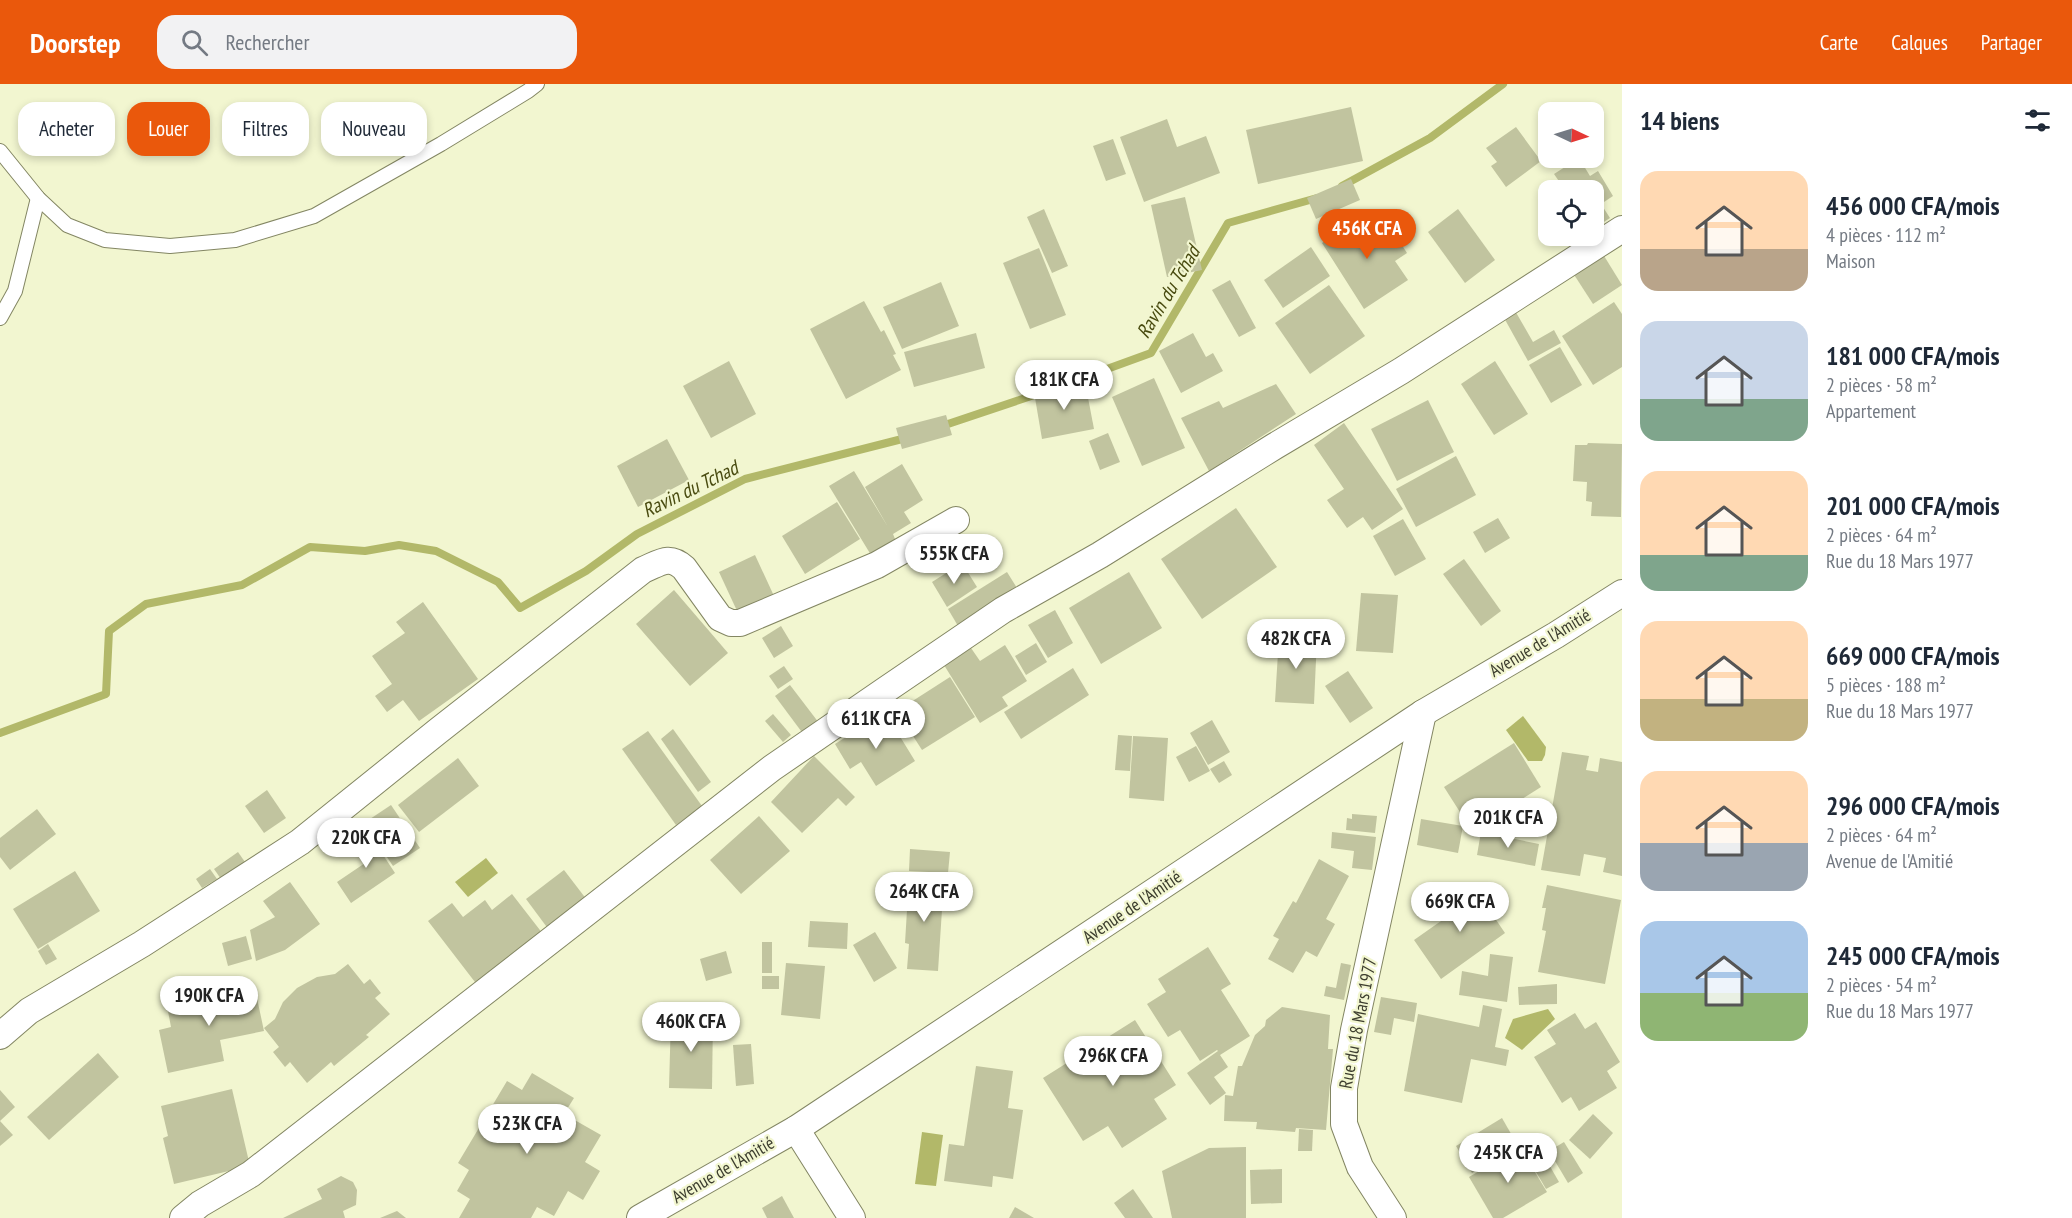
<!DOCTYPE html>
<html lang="fr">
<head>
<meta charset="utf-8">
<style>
	body { margin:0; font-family:"PT Sans Narrow",sans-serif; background:#f2f2f3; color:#1f2937; height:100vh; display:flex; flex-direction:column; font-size:22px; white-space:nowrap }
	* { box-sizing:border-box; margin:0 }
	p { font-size:20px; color:#747a83 }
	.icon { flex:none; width:33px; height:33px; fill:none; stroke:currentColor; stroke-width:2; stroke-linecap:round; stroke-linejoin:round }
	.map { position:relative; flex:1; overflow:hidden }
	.drawer { display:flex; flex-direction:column; background:#fff; width:450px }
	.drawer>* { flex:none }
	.guide { position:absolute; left:18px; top:18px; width:570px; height:54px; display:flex; gap:12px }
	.needle { width:39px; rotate:94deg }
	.buttons { position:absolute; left:1538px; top:18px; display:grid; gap:12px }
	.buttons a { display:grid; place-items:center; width:66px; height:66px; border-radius:12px; background:#fff; box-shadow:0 3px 9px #0003; font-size:30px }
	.price { position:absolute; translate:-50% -51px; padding:0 14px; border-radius:21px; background:#fff; color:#222; font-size:20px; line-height:39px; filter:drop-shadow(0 2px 3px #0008) }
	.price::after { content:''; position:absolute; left:50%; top:36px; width:18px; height:14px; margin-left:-9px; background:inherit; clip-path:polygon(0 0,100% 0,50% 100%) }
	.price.active { background:#ea580c; color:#fff }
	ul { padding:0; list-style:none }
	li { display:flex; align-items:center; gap:18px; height:150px; padding:0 18px }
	li span { display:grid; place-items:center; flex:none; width:168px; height:120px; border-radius:18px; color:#555 }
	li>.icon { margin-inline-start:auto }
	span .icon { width:72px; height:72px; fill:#fffc; stroke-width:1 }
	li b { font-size:26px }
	h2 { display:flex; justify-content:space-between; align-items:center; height:72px; padding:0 18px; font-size:26px }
	.tag { padding:0 21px; border-radius:18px; background:#fff; box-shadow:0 3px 9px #0003; font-size:21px; line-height:54px }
	.tag.active { background:#ea580c; color:#fff }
	header { display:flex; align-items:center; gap:36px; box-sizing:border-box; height:84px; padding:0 30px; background:#ea580c; color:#fff }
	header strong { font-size:28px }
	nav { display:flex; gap:33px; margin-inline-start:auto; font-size:21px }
	.search { width:420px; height:54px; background:#f2f2f3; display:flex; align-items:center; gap:15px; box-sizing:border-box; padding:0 21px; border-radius:18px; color:#747a83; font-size:22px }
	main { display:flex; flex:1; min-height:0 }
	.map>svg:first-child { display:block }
	.water { fill:#b2b869 }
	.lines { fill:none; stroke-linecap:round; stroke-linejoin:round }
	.stream { stroke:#b2b869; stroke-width:8 }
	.building { fill:#c1c49f }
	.lane-casing { stroke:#838663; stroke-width:16 }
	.street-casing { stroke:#838663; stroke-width:28 }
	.lane { stroke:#fff; stroke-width:14 }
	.street { stroke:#fff; stroke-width:26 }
	.labels { text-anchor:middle; stroke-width:4.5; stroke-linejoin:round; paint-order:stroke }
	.street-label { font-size:18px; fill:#3c3d2e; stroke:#f2f6d0 }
	.water-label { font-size:20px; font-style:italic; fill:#494b10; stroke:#f2f6d0 }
</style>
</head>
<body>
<header>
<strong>Doorstep</strong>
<div class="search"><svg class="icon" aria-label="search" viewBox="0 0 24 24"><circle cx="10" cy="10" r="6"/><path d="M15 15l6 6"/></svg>Rechercher</div>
<nav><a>Carte</a><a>Calques</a><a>Partager</a></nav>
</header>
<main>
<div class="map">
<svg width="1622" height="1134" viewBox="0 0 1622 1134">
	<rect width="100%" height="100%" fill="#f2f6d0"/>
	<!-- water -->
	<g class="water">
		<polygon points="1523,632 1546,663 1545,671 1542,677 1528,677 1506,646"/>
		<polygon points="486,774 498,789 468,813 455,798"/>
		<polygon points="1548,925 1555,935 1522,966 1505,954 1513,935"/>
		<polygon points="922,1048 943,1051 936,1102 915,1100"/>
	</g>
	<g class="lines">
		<!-- stream -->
		<g class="stream">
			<polyline points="1342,102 1430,54 1503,0"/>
			<polyline points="939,343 1052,305 1151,269 1228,139 1317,114"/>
			<polyline points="0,649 106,610 109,547 146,520 242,501 310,463 365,467 399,461 436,467 498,498 520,524 586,487 637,450 745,395 910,353"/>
		</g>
	</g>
	<!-- building -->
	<g class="building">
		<polygon points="1351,23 1363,77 1258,100 1246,46"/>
		<polygon points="1167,35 1177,63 1206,52 1220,89 1144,118 1120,53"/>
		<polygon points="1516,43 1541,77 1506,103 1491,82 1497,78 1486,64"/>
		<polygon points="1113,55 1126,90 1106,97 1093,62"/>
		<polygon points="1579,74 1590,92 1598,87 1613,112 1601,120 1610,134 1593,145 1593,106 1565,106 1554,90"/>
		<polygon points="1351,95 1360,116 1316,135 1307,114"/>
		<polygon points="1185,113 1202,186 1167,193 1151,121"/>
		<polygon points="1044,125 1068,182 1052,189 1027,133"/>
		<polygon points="1458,125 1495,176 1465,199 1428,148"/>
		<polygon points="1368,129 1382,152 1392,146 1407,169 1395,177 1408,196 1364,225 1322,159"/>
		<polygon points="1311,163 1330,192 1283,224 1264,196"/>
		<polygon points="1039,164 1066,231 1030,245 1003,179"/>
		<polygon points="1601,167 1622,201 1593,220 1571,186"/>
		<polygon points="1230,196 1256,244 1239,253 1212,206"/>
		<polygon points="941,198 959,242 902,265 883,223"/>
		<polygon points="1329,201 1365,252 1310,290 1275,239"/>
		<polygon points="864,217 881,248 884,246 896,270 893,271 901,286 846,315 810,245"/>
		<polygon points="1614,218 1622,230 1622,283 1593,301 1562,252"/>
		<polygon points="1514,225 1533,258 1554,246 1561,259 1528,277 1503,232"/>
		<polygon points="976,249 985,284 914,303 904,268"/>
		<polygon points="1193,249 1206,273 1213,269 1223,287 1181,309 1159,267"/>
		<polygon points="1560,263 1582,301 1551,319 1529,281"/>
		<polygon points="729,277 756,330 711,354 683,302"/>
		<polygon points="1495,277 1528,330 1494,351 1461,300"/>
		<polygon points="1154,294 1185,364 1142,382 1112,313"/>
		<polygon points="1085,298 1094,345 1042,355 1034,308"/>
		<polygon points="1276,300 1296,330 1209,387 1181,334 1219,317 1223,324"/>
		<polygon points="1428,316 1454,368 1397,397 1371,345"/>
		<polygon points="946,331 952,351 902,365 896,344"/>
		<polygon points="1344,339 1403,425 1372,446 1363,433 1347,444 1327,416 1344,405 1314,361"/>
		<polygon points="1108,349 1120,378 1100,386 1089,357"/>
		<polygon points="667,355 689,396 638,423 617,382"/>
		<polygon points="1588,359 1622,360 1621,433 1591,432 1592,418 1586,417 1587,398 1573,397 1575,361 1587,361"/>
		<polygon points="1456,372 1476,411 1416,443 1396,405"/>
		<polygon points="902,380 923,416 904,428 911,439 893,450 895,455 871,471 829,402 854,387 888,443 865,403"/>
		<polygon points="837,418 860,455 805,490 782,452"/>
		<polygon points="1236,424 1277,483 1202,535 1161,475"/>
		<polygon points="1498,434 1510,454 1485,469 1473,448"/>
		<polygon points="1403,435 1426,475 1395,492 1373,452"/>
		<polygon points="755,471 774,512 738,529 719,488"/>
		<polygon points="1464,475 1501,527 1481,542 1443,490"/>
		<polygon points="962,479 977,503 947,523 932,498"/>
		<polygon points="1007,488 1017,504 958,542 948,525"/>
		<polygon points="1129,488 1162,544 1101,580 1069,524"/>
		<polygon points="674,506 728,569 690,602 636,540"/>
		<polygon points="1361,509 1398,511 1393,569 1356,567"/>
		<polygon points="423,518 478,595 419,637 403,616 387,628 375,612 392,600 372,572 405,549 396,538"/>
		<polygon points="1055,526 1073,559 1048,574 1028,541"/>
		<polygon points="781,542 793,562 774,574 762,554"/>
		<polygon points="1279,552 1317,554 1314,620 1275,618"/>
		<polygon points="1036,559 1047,578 1026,591 1015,572"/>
		<polygon points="1005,561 1027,597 1002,613 1008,622 980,639 944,581 971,564 980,577"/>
		<polygon points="784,582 793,595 778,605 769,592"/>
		<polygon points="1073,584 1089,611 1021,655 1004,628"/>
		<polygon points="1348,587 1373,624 1350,639 1325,602"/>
		<polygon points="950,593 975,633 922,666 897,627"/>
		<polygon points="790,601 819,639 804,651 775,612"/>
		<polygon points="885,628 915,677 876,702 861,678 850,685 835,660"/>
		<polygon points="773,630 791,651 783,658 765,637"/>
		<polygon points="1212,636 1230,668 1208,681 1190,649"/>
		<polygon points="673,645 711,698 698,708 661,655"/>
		<polygon points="648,647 702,722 676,741 622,665"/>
		<polygon points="1118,651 1132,652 1130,687 1115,686"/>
		<polygon points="1133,652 1168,654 1164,717 1129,714"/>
		<polygon points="1514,659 1541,703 1472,747 1444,703"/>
		<polygon points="1196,662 1210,687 1189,698 1176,673"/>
		<polygon points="1562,668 1589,672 1586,686 1598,688 1600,674 1622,678 1622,792 1603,788 1606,774 1584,770 1580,792 1541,786"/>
		<polygon points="814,672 855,713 846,722 838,714 802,749 771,718"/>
		<polygon points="458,674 479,702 419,748 398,721"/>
		<polygon points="1224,677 1232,691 1219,699 1210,685"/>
		<polygon points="267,706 286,734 264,749 245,722"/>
		<polygon points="391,721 420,764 393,782 364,739"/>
		<polygon points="37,725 56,750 10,786 0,773 0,754"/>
		<polygon points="1352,730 1377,732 1375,749 1346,746 1347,734 1352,735"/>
		<polygon points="759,732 790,767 741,810 710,776"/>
		<polygon points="1421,735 1463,742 1458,769 1417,761"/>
		<polygon points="362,739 395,789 351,819 337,798 371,775 352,746"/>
		<polygon points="1332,748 1376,753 1372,786 1352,784 1354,767 1331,764"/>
		<polygon points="1481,748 1539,760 1535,782 1477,771"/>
		<polygon points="910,765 950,768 948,789 909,787"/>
		<polygon points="238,768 245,778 221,795 214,785"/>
		<polygon points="1319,775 1349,792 1326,835 1335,840 1317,873 1306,867 1293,889 1268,875 1279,855 1273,852 1293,817 1296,819"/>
		<polygon points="210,785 217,795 202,804 196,795"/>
		<polygon points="564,786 587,816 549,846 526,815"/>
		<polygon points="75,787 100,827 38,865 13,825"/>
		<polygon points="896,792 905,793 903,824 894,824"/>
		<polygon points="909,793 944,795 938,887 907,885 909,860 905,859"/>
		<polygon points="290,798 320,840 285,866 256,877 250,846 275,833 263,817"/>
		<polygon points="1547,801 1621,816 1605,900 1538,888 1546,847 1542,846 1546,824 1542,824"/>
		<polygon points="1473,802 1505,849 1441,895 1414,856 1451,830 1445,821"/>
		<polygon points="512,810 543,850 478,902 428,837 452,819 463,833 485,816 492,826"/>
		<polygon points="810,837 848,839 847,865 808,863"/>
		<polygon points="875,848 897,884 874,898 853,861"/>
		<polygon points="246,852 252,875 228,882 222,859"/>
		<rect x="762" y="858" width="10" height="31"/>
		<polygon points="48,860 57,875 46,881 38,867"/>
		<polygon points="1208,863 1231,900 1221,906 1250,952 1220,971 1228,983 1214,993 1226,1009 1210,1021 1187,989 1218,967 1217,966 1200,977 1180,946 1168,953 1147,920 1166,908 1158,895"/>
		<polygon points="726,867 732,889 706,897 700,875"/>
		<polygon points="1490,870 1513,873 1507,918 1459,911 1462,887 1488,892"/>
		<polygon points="786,879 825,882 820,935 781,931"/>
		<polygon points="1341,879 1351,881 1344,916 1324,912 1326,902 1336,904"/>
		<polygon points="348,880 364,900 370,895 381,909 375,914 390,930 366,951 369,953 334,982 331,978 307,999 290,978 285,983 273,968 279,963 264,944 275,935 283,918 297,904 317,893 335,890"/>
		<rect x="762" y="892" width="17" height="13"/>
		<polygon points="254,900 264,947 220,956 224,977 168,989 159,946 171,943 167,922 210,913 209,910"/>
		<polygon points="1557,900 1557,920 1519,921 1518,903"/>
		<polygon points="1381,913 1417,919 1414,938 1394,934 1391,951 1374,948"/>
		<polygon points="1483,921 1502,925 1495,963 1509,966 1506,982 1471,975 1462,1019 1404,1007 1418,930 1479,943"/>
		<polygon points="1282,923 1330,931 1328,965 1333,965 1326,1046 1296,1044 1295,1048 1256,1045 1257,1038 1224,1037 1225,1011 1233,1012 1238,982 1242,982 1255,951 1265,942 1266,936"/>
		<polygon points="1575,929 1585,945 1596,938 1620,978 1607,987 1617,1004 1579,1027 1571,1013 1562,1019 1534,973 1556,960 1547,946"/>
		<polygon points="671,932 713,934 712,1005 669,1004"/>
		<polygon points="1135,936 1176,1001 1154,1015 1167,1035 1122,1064 1108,1042 1083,1057 1043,994"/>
		<polygon points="751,960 754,1000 736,1002 733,961"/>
		<polygon points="98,969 119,993 49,1056 27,1033"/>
		<polygon points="976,982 1013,987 1008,1024 1023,1026 1013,1095 993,1092 992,1103 944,1097 949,1060 964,1062"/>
		<polygon points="532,989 574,1014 564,1030 601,1051 585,1078 600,1087 583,1116 568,1107 554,1132 537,1123 531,1134 459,1134 470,1115 457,1107 469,1086 458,1079 507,997 522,1006"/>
		<polygon points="232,1005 250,1082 174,1100 163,1054 168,1052 161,1022"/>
		<polygon points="0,1006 15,1023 0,1037"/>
		<polygon points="1593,1030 1613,1049 1590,1075 1569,1056"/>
		<polygon points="1502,1034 1518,1062 1472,1089 1456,1062"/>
		<polygon points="0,1037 13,1051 0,1062"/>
		<polygon points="1299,1045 1313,1046 1312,1067 1298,1067"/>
		<polygon points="1532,1051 1559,1098 1546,1105 1519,1059"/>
		<polygon points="1564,1058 1583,1089 1568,1099 1549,1067"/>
		<polygon points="1246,1063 1246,1134 1172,1134 1162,1087 1209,1064"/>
		<polygon points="1520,1063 1547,1108 1503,1134 1493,1134 1469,1093"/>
		<polygon points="1282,1085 1282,1119 1251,1120 1250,1086"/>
		<polygon points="341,1092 353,1098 357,1106 356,1121 343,1127 345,1134 283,1134 322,1115 317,1105"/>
		<polygon points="1133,1105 1153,1134 1125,1134 1114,1119"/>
		<polygon points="782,1112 794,1134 767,1134 762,1124"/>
		<polygon points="1015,1123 1034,1134 1009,1134"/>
		<polygon points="397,1127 406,1134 380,1134"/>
	</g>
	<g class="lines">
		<!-- lane casing -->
		<g class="lane-casing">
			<g id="lane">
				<polyline points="0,67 38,114 67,141 105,156 170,162 235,156 314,132 441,60 528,7 537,0"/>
				<polyline points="0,234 15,207 38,114"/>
			</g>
		</g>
		<!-- street casing -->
		<g class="street-casing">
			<g id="street">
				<path d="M0,952l29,-25 113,-67 158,-102 138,-111 205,-161c17,-7 26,-16 41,-2l36,50 11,5h9l137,-58 79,-45"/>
				<polyline points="796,1045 852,1134"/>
				<polyline points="183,1134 200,1120 251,1090 772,684 884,607 1003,526 1100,471 1275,362 1401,287 1622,145"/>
				<polyline points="640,1134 796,1045 1423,629 1556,551 1622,509"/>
				<polyline points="1393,1134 1360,1083 1344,1040 1344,1004 1354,946 1423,629"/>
			</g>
		</g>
		<!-- lane -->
		<use href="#lane" class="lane"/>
		<!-- street -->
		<use href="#street" class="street"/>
	</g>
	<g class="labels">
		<!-- street labels -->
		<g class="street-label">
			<text transform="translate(1540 559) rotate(-31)" y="6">Avenue de l'Amitié</text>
			<text transform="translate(1132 823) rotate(-34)" y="6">Avenue de l'Amitié</text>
			<text transform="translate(1358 939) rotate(-79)" y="6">Rue du 18 Mars 1977</text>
			<text transform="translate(723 1086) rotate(-30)" y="6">Avenue de l'Amitié</text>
		</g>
		<!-- water labels -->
		<g class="water-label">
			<text transform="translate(1168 208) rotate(-59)" y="7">Ravin du Tchad</text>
			<text transform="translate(690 405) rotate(-26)" y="7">Ravin du Tchad</text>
		</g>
	</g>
</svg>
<div class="buttons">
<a><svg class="needle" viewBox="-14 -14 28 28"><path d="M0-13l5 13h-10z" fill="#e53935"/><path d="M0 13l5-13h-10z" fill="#747a83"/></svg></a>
<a><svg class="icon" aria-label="locate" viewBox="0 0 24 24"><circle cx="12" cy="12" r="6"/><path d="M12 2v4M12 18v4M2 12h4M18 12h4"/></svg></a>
</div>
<b class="price active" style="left:1367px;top:176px">456K CFA</b>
<b class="price" style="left:1064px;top:327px">181K CFA</b>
<b class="price" style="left:954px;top:501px">555K CFA</b>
<b class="price" style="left:1296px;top:586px">482K CFA</b>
<b class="price" style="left:876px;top:666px">611K CFA</b>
<b class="price" style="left:1508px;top:765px">201K CFA</b>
<b class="price" style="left:366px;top:785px">220K CFA</b>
<b class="price" style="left:924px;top:839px">264K CFA</b>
<b class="price" style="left:1460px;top:849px">669K CFA</b>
<b class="price" style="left:209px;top:943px">190K CFA</b>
<b class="price" style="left:691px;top:969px">460K CFA</b>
<b class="price" style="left:1113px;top:1003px">296K CFA</b>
<b class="price" style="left:527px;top:1071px">523K CFA</b>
<b class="price" style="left:1508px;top:1100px">245K CFA</b>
<div class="guide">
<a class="tag">Acheter</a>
<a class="tag active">Louer</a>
<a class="tag">Filtres</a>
<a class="tag">Nouveau</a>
</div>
</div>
<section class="drawer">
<h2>14 biens<svg class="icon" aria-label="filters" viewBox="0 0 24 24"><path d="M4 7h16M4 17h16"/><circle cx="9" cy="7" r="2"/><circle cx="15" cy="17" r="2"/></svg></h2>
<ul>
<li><span style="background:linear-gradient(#ffd9b3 65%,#b9a48a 0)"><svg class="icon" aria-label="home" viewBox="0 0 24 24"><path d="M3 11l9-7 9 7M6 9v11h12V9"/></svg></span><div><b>456 000 CFA/mois</b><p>4 pièces · 112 m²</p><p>Maison</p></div></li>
<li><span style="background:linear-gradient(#c9d6e8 65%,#7fa58c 0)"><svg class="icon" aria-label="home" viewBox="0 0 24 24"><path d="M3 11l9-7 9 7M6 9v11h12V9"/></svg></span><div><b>181 000 CFA/mois</b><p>2 pièces · 58 m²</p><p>Appartement</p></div></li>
<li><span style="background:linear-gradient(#ffd9b3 70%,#7fa58c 0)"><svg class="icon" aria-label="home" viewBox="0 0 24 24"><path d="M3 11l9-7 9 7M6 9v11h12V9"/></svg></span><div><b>201 000 CFA/mois</b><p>2 pièces · 64 m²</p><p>Rue du 18 Mars 1977</p></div></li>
<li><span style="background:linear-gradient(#ffd9b3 65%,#c2b280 0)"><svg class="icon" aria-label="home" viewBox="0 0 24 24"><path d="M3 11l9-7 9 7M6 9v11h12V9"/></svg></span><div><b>669 000 CFA/mois</b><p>5 pièces · 188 m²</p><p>Rue du 18 Mars 1977</p></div></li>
<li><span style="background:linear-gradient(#ffd9b3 60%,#9aa5b1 0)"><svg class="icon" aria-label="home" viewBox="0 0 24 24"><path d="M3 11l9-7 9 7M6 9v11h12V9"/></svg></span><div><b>296 000 CFA/mois</b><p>2 pièces · 64 m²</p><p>Avenue de l'Amitié</p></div></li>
<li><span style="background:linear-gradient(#a9c7e8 60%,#8fb573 0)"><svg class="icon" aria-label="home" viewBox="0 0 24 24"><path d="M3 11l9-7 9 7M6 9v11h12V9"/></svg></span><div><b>245 000 CFA/mois</b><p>2 pièces · 54 m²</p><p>Rue du 18 Mars 1977</p></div></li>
</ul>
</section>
</main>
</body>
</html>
